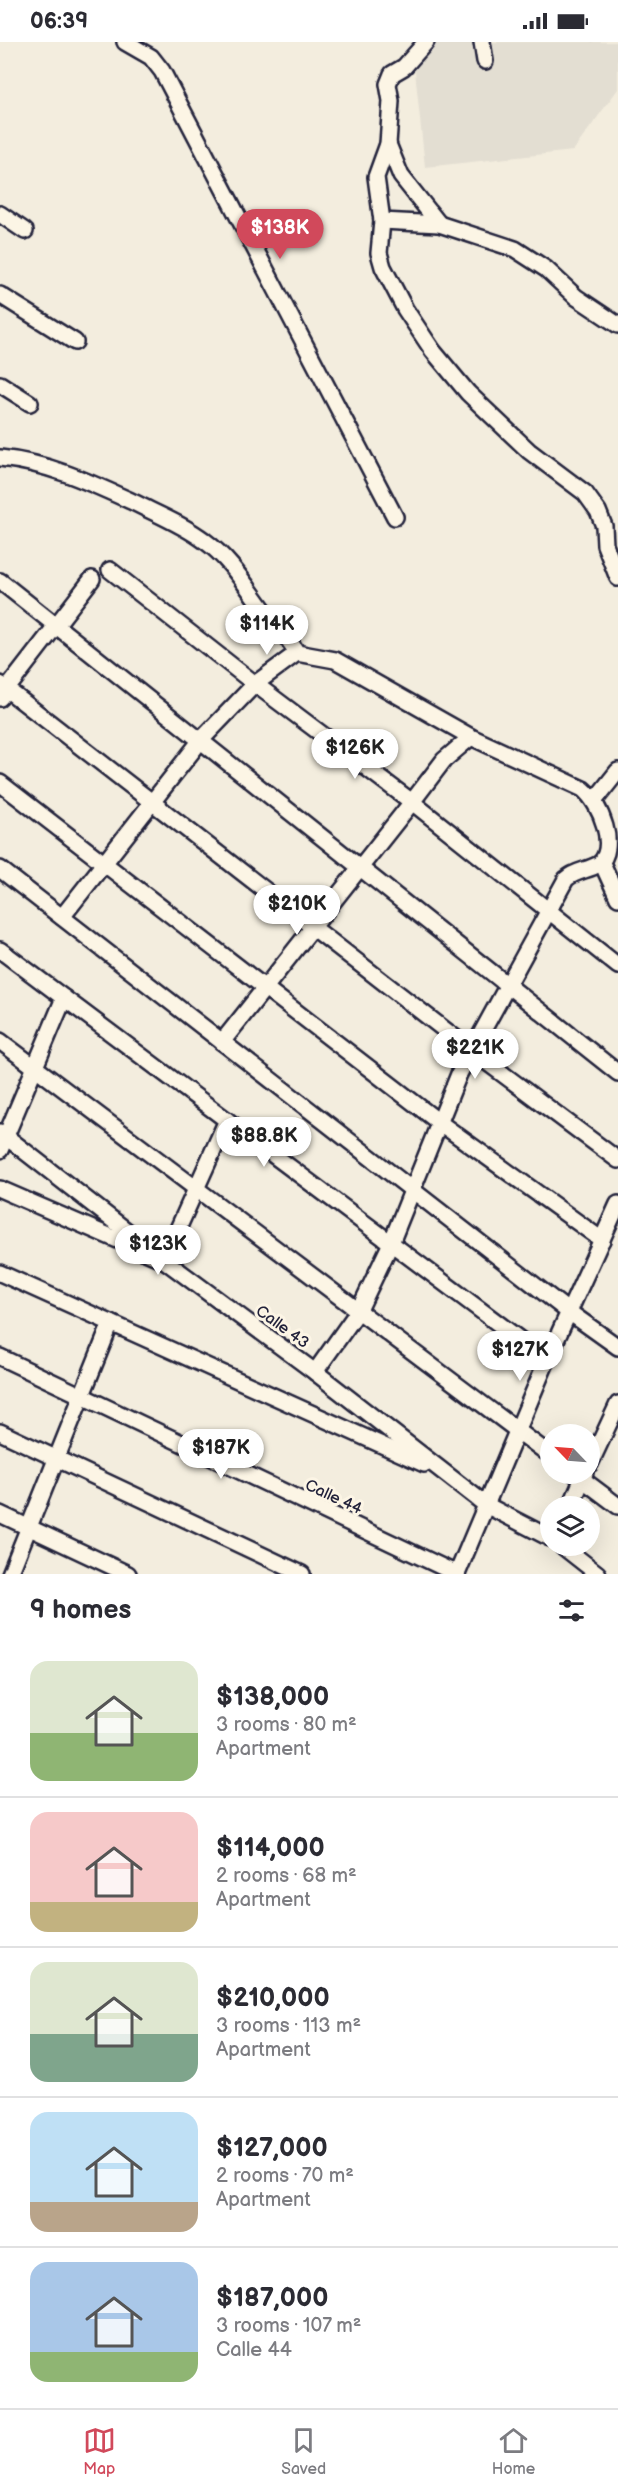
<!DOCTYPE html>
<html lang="en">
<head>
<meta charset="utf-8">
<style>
	body { margin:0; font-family:"Balsamiq Sans",sans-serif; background:#f2f2f3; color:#2b2b33; height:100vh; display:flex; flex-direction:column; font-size:22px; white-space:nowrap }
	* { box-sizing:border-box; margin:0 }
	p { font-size:20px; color:#7c7c81 }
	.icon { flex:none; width:33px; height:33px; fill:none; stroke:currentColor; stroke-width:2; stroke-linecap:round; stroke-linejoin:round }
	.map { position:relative; height:1532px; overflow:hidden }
	.drawer { display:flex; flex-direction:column; background:#fff; flex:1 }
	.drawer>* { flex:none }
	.needle { width:39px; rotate:295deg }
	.buttons { position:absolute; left:540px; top:1382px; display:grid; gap:12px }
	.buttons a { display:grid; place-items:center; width:60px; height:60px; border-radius:50%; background:#fff; box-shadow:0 6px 24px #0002; font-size:30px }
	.price { position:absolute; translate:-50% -51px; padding:0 14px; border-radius:21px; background:#fff; color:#222; font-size:20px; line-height:39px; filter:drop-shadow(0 2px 3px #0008) }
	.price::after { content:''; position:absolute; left:50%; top:36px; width:18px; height:14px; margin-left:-9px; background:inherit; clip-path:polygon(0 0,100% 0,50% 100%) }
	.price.active { background:#d1495b; color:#fff }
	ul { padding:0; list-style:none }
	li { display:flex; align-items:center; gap:18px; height:150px; padding:0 30px }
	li+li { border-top:2px solid #e1e1e2 }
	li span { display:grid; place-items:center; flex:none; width:168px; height:120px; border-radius:18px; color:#555 }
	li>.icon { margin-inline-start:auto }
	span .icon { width:72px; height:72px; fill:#fffc; stroke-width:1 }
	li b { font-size:26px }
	h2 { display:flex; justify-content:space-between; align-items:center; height:72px; padding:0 30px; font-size:26px }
	.status { display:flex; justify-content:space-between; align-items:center; height:42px; padding:0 30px; background:#fff; direction:ltr }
	.status svg { height:16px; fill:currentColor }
	.tabs { display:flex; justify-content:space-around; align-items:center; height:84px; border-top:2px solid #e1e1e2; background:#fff; font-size:16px; color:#7c7c81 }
	.tabs a { display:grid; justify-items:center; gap:3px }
	.tabs .active { color:#d1495b }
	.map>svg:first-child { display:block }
	.built { fill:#e3ded2 }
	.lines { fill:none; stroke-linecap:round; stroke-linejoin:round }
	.minor-casing { stroke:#22223b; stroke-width:20 }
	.minor { stroke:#fcf5e5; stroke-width:15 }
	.labels { text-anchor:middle; stroke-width:6; stroke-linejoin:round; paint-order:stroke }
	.street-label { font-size:16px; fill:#22223b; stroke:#fcf5e5 }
</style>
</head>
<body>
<div class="status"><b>06:39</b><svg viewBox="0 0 49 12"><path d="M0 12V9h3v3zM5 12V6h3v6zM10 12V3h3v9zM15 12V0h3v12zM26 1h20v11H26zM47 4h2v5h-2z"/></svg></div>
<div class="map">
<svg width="618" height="1532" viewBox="0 0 618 1532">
	<rect width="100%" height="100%" fill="#f3edde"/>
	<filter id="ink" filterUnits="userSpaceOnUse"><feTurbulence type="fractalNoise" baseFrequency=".0167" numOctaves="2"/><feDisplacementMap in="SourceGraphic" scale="12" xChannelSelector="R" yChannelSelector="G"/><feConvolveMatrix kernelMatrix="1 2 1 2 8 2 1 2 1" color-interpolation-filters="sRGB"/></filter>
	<g filter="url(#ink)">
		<!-- built -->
		<polygon class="built" points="412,0 618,0 618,47 573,109 425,125"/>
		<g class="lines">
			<!-- minor casing -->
			<g class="minor-casing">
				<g id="minor">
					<polyline points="125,0 151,15 162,29 395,475"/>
					<polyline points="426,0 404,25 392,32 388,42 391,59 388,102 376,135 382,179 379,211 383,225 405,267 433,309 468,351 529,409 585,451 598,469 604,484 605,503 618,536"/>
					<polyline points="482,0 485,19"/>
					<polyline points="0,172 25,189"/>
					<polyline points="382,179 439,182 401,134 388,102"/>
					<polyline points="439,182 515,207 546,227 576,255 618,283"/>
					<polyline points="0,253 75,300"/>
					<polyline points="0,342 30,361"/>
					<path d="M0,416c49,5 89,24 133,44 24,12 51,23 72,39 25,18 41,45 59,69 12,14 24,27 33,43l38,7 136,77 112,52c18,15 35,59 16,75 -12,7 -23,6 -33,15l-107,195 -68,169 -32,67 -44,62"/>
					<polyline points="110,528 255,642 412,760 618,924"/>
					<polyline points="0,539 618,1031"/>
					<polyline points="0,642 472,1009 618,1118"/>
					<polyline points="0,656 92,537"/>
					<polyline points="0,741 440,1081 602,1198"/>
					<polyline points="595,758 618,729"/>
					<polyline points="602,821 618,856"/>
					<polyline points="0,827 569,1270 618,1305"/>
					<polyline points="62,875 201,698 255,642 297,611"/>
					<polyline points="0,908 547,1318"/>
					<polyline points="0,999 550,1413"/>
					<polyline points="222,1000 412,760 444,718 471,695"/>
					<polyline points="0,1090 164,1218 315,1330 486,1463 550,1496"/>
					<polyline points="0,1108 64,956"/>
					<polyline points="0,1147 164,1218 227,1078"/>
					<polyline points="0,1231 424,1422"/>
					<polyline points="0,1315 457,1532"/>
					<polyline points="0,1390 302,1532"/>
					<polyline points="590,1422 618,1362"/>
					<polyline points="574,1431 618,1464"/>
					<polyline points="571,1464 585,1431"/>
					<polyline points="0,1472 128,1532"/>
					<polyline points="561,1503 598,1532"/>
					<polyline points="10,1532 111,1281"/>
					<polyline points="457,1532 547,1318 618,1162"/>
				</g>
			</g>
			<!-- minor -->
			<use href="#minor" class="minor"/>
		</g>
	</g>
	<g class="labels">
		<!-- street labels -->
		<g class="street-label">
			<text transform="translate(283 1284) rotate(36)" y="6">Calle 43</text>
			<text transform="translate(334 1454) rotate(25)" y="6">Calle 44</text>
		</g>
	</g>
</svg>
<div class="buttons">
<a><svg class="needle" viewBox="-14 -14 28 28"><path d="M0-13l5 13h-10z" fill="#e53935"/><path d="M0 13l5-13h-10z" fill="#7c7c81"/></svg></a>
<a><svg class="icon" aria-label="layers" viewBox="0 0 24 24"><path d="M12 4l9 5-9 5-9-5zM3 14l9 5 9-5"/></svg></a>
</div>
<b class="price active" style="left:280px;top:218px">$138K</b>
<b class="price" style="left:267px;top:614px">$114K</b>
<b class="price" style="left:355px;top:738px">$126K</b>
<b class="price" style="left:297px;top:894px">$210K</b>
<b class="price" style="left:475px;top:1038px">$221K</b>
<b class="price" style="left:264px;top:1126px">$88.8K</b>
<b class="price" style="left:158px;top:1234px">$123K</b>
<b class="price" style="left:520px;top:1340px">$127K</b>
<b class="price" style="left:221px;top:1438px">$187K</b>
</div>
<section class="drawer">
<h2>9 homes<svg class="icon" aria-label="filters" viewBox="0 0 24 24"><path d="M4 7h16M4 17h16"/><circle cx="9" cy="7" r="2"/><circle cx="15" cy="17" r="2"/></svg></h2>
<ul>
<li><span style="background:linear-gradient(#dfe7d0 60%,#8fb573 0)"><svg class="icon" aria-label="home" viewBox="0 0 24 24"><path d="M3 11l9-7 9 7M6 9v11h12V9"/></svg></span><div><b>$138,000</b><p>3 rooms · 80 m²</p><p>Apartment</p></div></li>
<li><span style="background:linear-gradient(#f6c9c9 75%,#c2b280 0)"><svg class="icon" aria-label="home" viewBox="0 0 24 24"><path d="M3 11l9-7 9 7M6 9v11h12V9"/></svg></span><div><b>$114,000</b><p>2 rooms · 68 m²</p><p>Apartment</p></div></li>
<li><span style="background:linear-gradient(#dfe7d0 60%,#7fa58c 0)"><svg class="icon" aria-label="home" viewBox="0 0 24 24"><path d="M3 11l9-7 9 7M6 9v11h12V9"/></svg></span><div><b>$210,000</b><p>3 rooms · 113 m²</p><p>Apartment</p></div></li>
<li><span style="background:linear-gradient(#bfe0f5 75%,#b9a48a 0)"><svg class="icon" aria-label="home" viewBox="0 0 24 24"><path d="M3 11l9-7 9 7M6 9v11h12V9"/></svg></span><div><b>$127,000</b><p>2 rooms · 70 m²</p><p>Apartment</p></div></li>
<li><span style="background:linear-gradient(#a9c7e8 75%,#8fb573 0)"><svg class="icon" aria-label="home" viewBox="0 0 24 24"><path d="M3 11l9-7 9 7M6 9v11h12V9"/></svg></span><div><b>$187,000</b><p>3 rooms · 107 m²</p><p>Calle 44</p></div></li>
</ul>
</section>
<nav class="tabs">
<a class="active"><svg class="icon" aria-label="map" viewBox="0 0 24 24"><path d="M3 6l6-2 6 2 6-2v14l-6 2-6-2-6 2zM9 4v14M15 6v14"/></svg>Map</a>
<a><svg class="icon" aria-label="saved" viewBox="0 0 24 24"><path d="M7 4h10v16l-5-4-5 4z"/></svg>Saved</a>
<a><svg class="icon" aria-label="home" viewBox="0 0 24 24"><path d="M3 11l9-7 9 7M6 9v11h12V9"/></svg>Home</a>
</nav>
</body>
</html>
